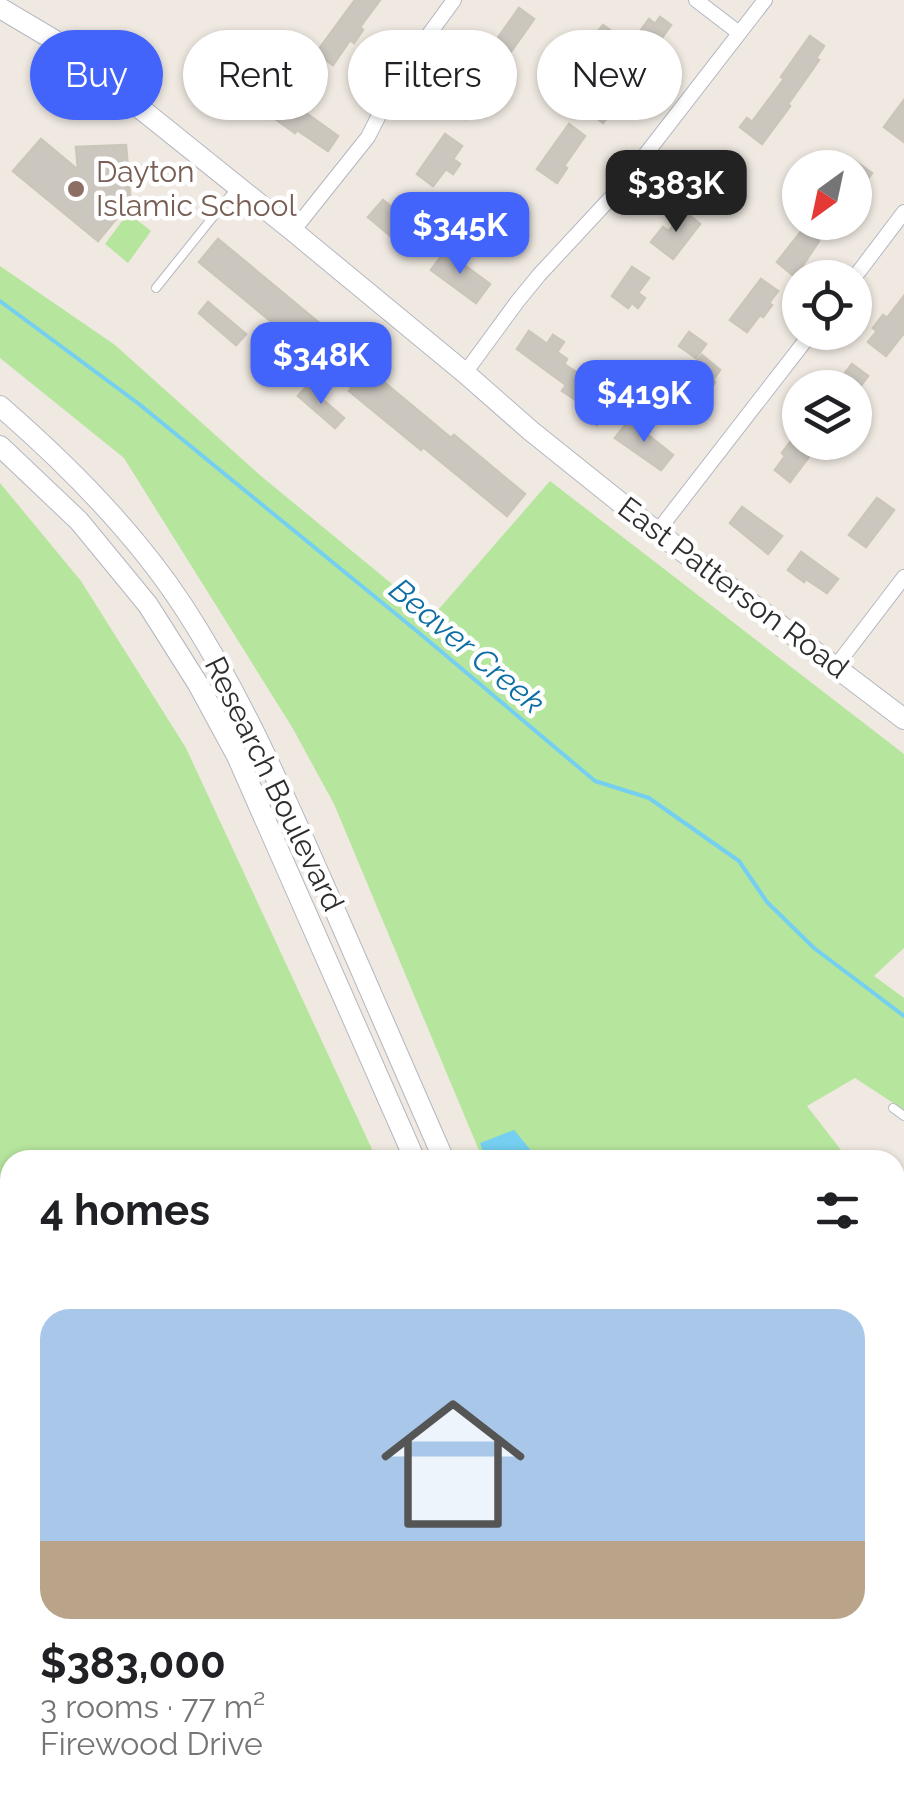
<!DOCTYPE html>
<html lang="en">
<head>
<meta charset="utf-8">
<style>
	body { margin:0; font-family:Raleway,sans-serif; background:#f6f6f6; color:#202124; height:100vh; display:flex; flex-direction:column; font-size:38px; white-space:nowrap }
	* { box-sizing:border-box; margin:0 }
	p { font-size:32px; color:#757577 }
	.icon { flex:none; width:55px; height:55px; fill:none; stroke:currentColor; stroke-width:2; stroke-linecap:round; stroke-linejoin:round }
	.map { position:relative; flex:1; overflow:hidden }
	.details { position:absolute; left:0px; top:1150px; width:905px; height:670px; display:flex; flex-direction:column; background:#fff; border-radius:30px 30px 0 0; box-shadow:0 2px 8px #0004 }
	.details>* { flex:none }
	.top-card { position:absolute; left:30px; top:30px; width:845px; height:90px; display:flex; gap:20px }
	.needle { width:65px; rotate:213deg }
	.buttons { position:absolute; left:782px; top:150px; display:grid; gap:20px }
	.buttons a { display:grid; place-items:center; width:90px; height:90px; border-radius:50%; background:#fff; box-shadow:0 2px 8px #0004; font-size:50px }
	.price { position:absolute; translate:-50% -85px; padding:0 22px; border-radius:20px; background:#4264fb; color:#fff; font-size:32px; line-height:65px; filter:drop-shadow(0 2px 5px #0008) }
	.price::after { content:''; position:absolute; left:50%; top:60px; width:30px; height:22px; margin-left:-15px; background:inherit; clip-path:polygon(0 0,100% 0,50% 100%) }
	.price.on { background:#222; color:#fff }
	ul { padding:0; list-style:none }
	li { display:grid; align-content:center; gap:20px; height:530px; padding:0 40px }
	li+li { border-top:2px solid #e0e0e0 }
	li span { display:grid; place-items:center; height:310px; border-radius:30px; color:#555 }
	li>.icon { margin-inline-start:auto }
	span .icon { width:180px; height:180px; fill:#fffc; stroke-width:1 }
	li b { font-size:42px }
	h2 { display:flex; justify-content:space-between; align-items:center; height:120px; padding:0 40px; font-size:42px }
	.tag { padding:0 35px; border-radius:45px; background:#fff; box-shadow:0 2px 8px #0004; font-size:35px; line-height:90px }
	.tag.on { background:#4264fb; color:#fff }
	.map>svg:first-child { display:block }
	.green { fill:#b6e59e }
	.water { fill:#75cff0 }
	.lines { fill:none; stroke-linecap:round; stroke-linejoin:round }
	.stream { stroke:#75cff0; stroke-width:4 }
	.building { fill:#cbc7bf; stroke:#cbc5ba; stroke-width:2.5 }
	.lane-casing { stroke:#b4b7c1; stroke-width:10 }
	.street-casing { stroke:#b4b7c1; stroke-width:16 }
	.secondary-casing { stroke:#b4b7c1; stroke-width:22 }
	.highway-casing { stroke:#c9c9c9; stroke-width:28 }
	.path { stroke:#c9c9c9; stroke-width:2.5; stroke-dasharray:8 5; stroke-linecap:butt }
	.lane { stroke:#fff; stroke-width:8 }
	.street { stroke:#fff; stroke-width:14 }
	.secondary { stroke:#fff; stroke-width:20 }
	.highway { stroke:#ffa35c; stroke-width:25 }
	.education-dot { fill:#8d6e63; stroke:#fff; stroke-width:4 }
	.labels { text-anchor:middle; stroke-width:9; stroke-linejoin:round; paint-order:stroke }
	.education-label { font-size:30px; fill:#785e54; stroke:#fff; text-anchor:start }
	.street-label { font-size:30px; fill:#2e2e2e; stroke:#fff }
	.water-label { font-size:32px; font-style:italic; fill:#0d6fa3; stroke:#fff }
</style>
</head>
<body>
<div class="map">
<svg width="904" height="1820" viewBox="0 0 904 1820">
	<rect width="100%" height="100%" fill="#efe9e1"/>
	<!-- green -->
	<g class="green">
		<polygon points="128,213 151,231 128,263 105,244"/>
		<polygon points="0,266 115,345 261,476 432,617 550,481 904,754 904,948 874,976 904,998 904,1110 855,1078 807,1106 841,1150 833,1160 483,1160 334,804 292,727 124,458 0,358"/>
		<polygon points="0,483 81,581 186,748 377,1160 10,1160 10,1226 0,1208"/>
		<polygon points="895,1447 904,1454 904,1629 895,1641"/>
		<polygon points="322,1810 486,1810 491,1820 325,1820"/>
	</g>
	<!-- water -->
	<g class="water">
		<polygon points="514,1130 539,1160 486,1160 480,1143"/>
		<polygon points="895,1463 904,1470 904,1519 895,1524"/>
	</g>
	<g class="lines">
		<!-- stream -->
		<polyline class="stream" points="0,301 139,404 418,632 595,781 649,798 739,861 767,902 814,948 904,1016"/>
	</g>
	<!-- building -->
	<g class="building">
		<polygon points="355,0 380,0 360,27 363,30 354,43 350,40 333,65 316,53"/>
		<polygon points="519,8 534,19 510,53 495,42"/>
		<polygon points="660,17 671,25 642,66 628,57 635,47 631,44 649,19 655,24"/>
		<polygon points="603,25 617,35 611,44 596,34"/>
		<polygon points="810,36 824,46 816,58 819,60 788,104 790,106 762,144 740,127 747,118 752,122 784,79 781,77"/>
		<polygon points="480,63 496,74 465,119 450,108"/>
		<polygon points="611,76 628,89 603,123 586,110"/>
		<polygon points="245,78 295,114 299,108 338,136 328,151 297,130 295,133 271,116 269,119 258,111 256,114 231,97"/>
		<polygon points="904,100 904,142 884,127"/>
		<polygon points="569,124 585,136 564,166 567,168 557,183 537,169"/>
		<polygon points="445,134 462,146 453,159 460,164 453,174 446,169 433,186 417,174"/>
		<polygon points="41,139 78,170 76,147 126,145 130,195 113,198 125,208 98,241 13,171"/>
		<polygon points="720,155 741,169 724,195 707,183 714,173 709,170"/>
		<polygon points="855,161 872,173 862,187 855,181"/>
		<polygon points="383,200 420,230 405,248 368,217"/>
		<polygon points="684,211 700,224 673,259 651,242 663,227 669,231"/>
		<polygon points="803,229 819,241 795,277 777,262"/>
		<polygon points="218,239 358,355 355,358 451,438 454,435 525,494 507,516 423,447 421,450 349,391 352,388 199,262"/>
		<polygon points="445,251 490,284 476,303 431,270"/>
		<polygon points="632,267 649,278 638,293 645,298 638,308 632,303 628,308 612,296"/>
		<polygon points="761,279 778,291 769,303 772,305 763,317 760,315 747,332 730,320"/>
		<polygon points="904,296 904,333 886,356 868,342 877,331 873,328 883,315 887,318"/>
		<polygon points="208,302 246,334 236,345 199,313"/>
		<polygon points="529,331 547,344 553,335 564,342 557,352 567,359 564,364 597,386 599,383 608,390 605,394 615,401 597,425 583,415 588,408 562,391 566,385 517,349"/>
		<polygon points="689,332 706,344 696,358 679,346"/>
		<polygon points="702,355 720,370 713,380 715,382 694,410 677,397 695,375 690,370"/>
		<polygon points="852,364 868,376 859,388 833,388"/>
		<polygon points="307,386 344,418 335,428 298,396"/>
		<polygon points="629,420 673,455 661,470 615,438"/>
		<polygon points="791,441 794,444 820,442 790,482 775,470 785,456 782,453"/>
		<polygon points="877,498 894,510 866,547 849,535"/>
		<polygon points="742,507 782,536 768,554 730,523"/>
		<polygon points="801,552 838,579 827,593 806,579 804,582 788,570"/>
	</g>
	<g class="lines">
		<!-- lane casing -->
		<g class="lane-casing">
			<g id="lane">
				<polyline points="100,76 107,66 108,53 118,38 130,37 132,49 122,62 107,66"/>
				<polyline points="156,288 237,187"/>
				<polyline points="893,1108 904,1116"/>
			</g>
		</g>
		<!-- street casing -->
		<g class="street-casing">
			<g id="street">
				<polyline points="696,0 739,33"/>
				<polyline points="293,231 368,137 400,74 454,0"/>
				<polyline points="854,278 904,212"/>
				<polyline points="465,373 517,302 539,275 618,190 765,0"/>
				<polyline points="657,532 812,332"/>
				<polyline points="836,666 904,577"/>
				<polyline points="0,1820 10,1807"/>
				<polyline points="782,1820 790,1810"/>
			</g>
		</g>
		<!-- secondary casing -->
		<g class="secondary-casing">
			<g id="secondary">
				<polyline points="0,8 54,40 100,76 293,231 465,373 531,431 657,532 904,719"/>
				<path d="M0,406c68,59 134,125 183,200 57,87 98,182 140,277 40,92 81,185 121,277"/>
				<polyline points="0,446 79,521 148,605 198,684 237,756 415,1160"/>
				<polyline points="895,1801 904,1807"/>
				<polyline points="863,1810 876,1820"/>
			</g>
		</g>
		<!-- highway casing -->
		<g class="highway-casing">
			<g id="highway">
				<polyline points="0,1285 10,1304"/>
				<polyline points="0,1366 10,1385"/>
				<polyline points="234,1810 240,1820"/>
				<polyline points="278,1810 283,1820"/>
			</g>
		</g>
		<!-- path -->
		<g class="path">
			<polyline points="0,1588 10,1608"/>
			<polyline points="113,1810 118,1820"/>
		</g>
		<!-- lane -->
		<use href="#lane" class="lane"/>
		<!-- street -->
		<use href="#street" class="street"/>
		<!-- secondary -->
		<use href="#secondary" class="secondary"/>
		<!-- highway -->
		<use href="#highway" class="highway"/>
	</g>
	<!-- markers -->
	<circle class="education-dot" cx="76" cy="189" r="10"/>
	<g class="labels">
		<!-- education labels -->
		<g class="education-label">
			<text x="96" y="182">Dayton<tspan x="96" dy="34">Islamic School</tspan></text>
		</g>
		<!-- street labels -->
		<g class="street-label">
			<text transform="translate(733 588) rotate(37)" y="10">East Patterson Road</text>
			<text transform="translate(274 784) rotate(64)" y="10">Research Boulevard</text>
		</g>
		<!-- water labels -->
		<g class="water-label">
			<text transform="translate(467 646) rotate(40)" y="11">Beaver Creek</text>
		</g>
	</g>
</svg>
<div class="buttons">
<a><svg class="needle" viewBox="-14 -14 28 28"><path d="M0-13l5 13h-10z" fill="#e53935"/><path d="M0 13l5-13h-10z" fill="#757577"/></svg></a>
<a><svg class="icon" aria-label="locate" viewBox="0 0 24 24"><circle cx="12" cy="12" r="6"/><path d="M12 2v4M12 18v4M2 12h4M18 12h4"/></svg></a>
<a><svg class="icon" aria-label="layers" viewBox="0 0 24 24"><path d="M12 4l9 5-9 5-9-5zM3 14l9 5 9-5"/></svg></a>
</div>
<b class="price on" style="left:676px;top:235px">$383K</b>
<b class="price" style="left:460px;top:277px">$345K</b>
<b class="price" style="left:321px;top:407px">$348K</b>
<b class="price" style="left:644px;top:445px">$419K</b>
<div class="top-card">
<a class="tag on">Buy</a>
<a class="tag">Rent</a>
<a class="tag">Filters</a>
<a class="tag">New</a>
</div>
<section class="details">
<h2>4 homes<svg class="icon" aria-label="filters" viewBox="0 0 24 24"><path d="M4 7h16M4 17h16"/><circle cx="9" cy="7" r="2"/><circle cx="15" cy="17" r="2"/></svg></h2>
<ul>
<li><span style="background:linear-gradient(#a9c7e8 75%,#b9a48a 0)"><svg class="icon" aria-label="home" viewBox="0 0 24 24"><path d="M3 11l9-7 9 7M6 9v11h12V9"/></svg></span><div><b>$383,000</b><p>3 rooms · 77 m²</p><p>Firewood Drive</p></div></li>
</ul>
</section>
</div>
</body>
</html>
